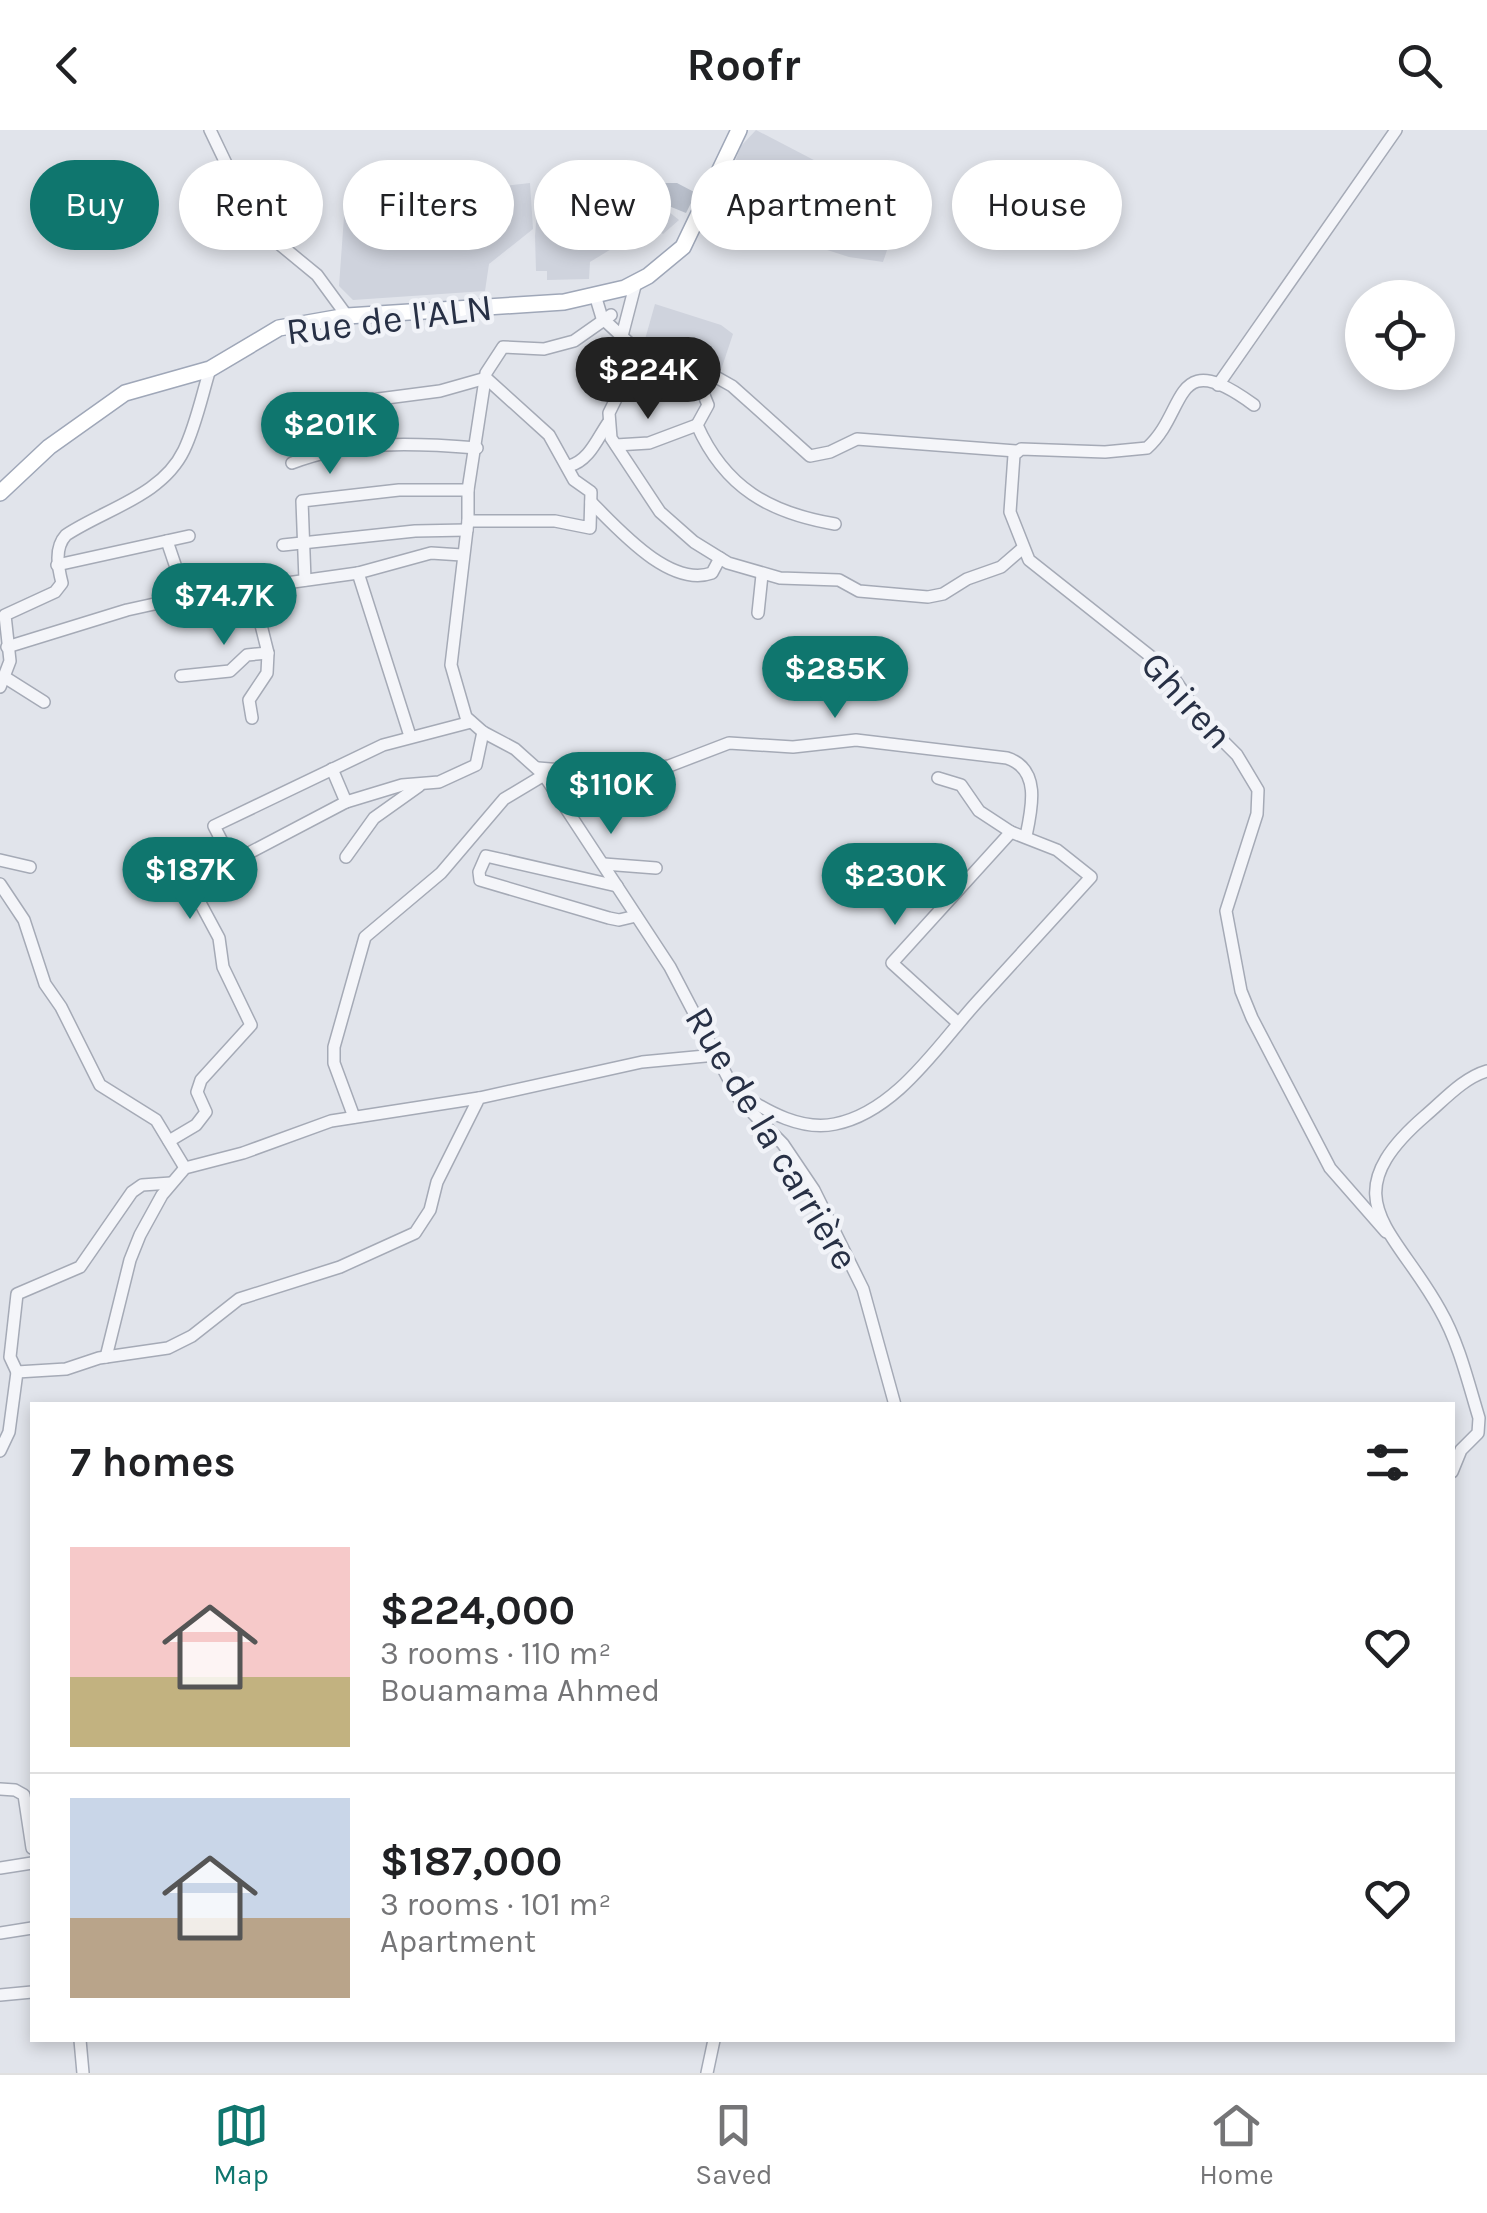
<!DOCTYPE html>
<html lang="en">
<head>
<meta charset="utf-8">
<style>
	body { margin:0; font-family:Karla,sans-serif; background:#f6f6f6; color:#202124; height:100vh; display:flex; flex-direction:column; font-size:38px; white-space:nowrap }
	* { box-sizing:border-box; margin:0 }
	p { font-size:32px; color:#757577 }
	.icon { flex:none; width:55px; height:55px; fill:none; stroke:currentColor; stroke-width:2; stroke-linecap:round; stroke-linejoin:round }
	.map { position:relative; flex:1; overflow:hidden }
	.panel { position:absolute; left:30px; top:1272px; width:1425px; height:640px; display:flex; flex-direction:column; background:#fff; border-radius:0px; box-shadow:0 5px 15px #0003 }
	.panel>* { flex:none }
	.hud { position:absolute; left:30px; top:30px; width:1428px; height:90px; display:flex; gap:20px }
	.fabs { position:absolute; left:1345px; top:150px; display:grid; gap:20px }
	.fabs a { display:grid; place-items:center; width:110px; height:110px; border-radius:50%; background:#fff; box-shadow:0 5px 15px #0003; font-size:50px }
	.price { position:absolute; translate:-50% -85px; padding:0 22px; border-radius:35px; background:#0f766e; color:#fff; font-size:32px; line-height:65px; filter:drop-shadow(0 2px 5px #0008) }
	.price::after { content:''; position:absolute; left:50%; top:60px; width:30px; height:22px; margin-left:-15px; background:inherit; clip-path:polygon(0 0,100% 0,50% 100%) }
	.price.selected { background:#222; color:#fff }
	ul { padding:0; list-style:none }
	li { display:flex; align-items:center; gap:30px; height:250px; padding:0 40px }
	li+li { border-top:2px solid #e0e0e0 }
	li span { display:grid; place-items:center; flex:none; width:280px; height:200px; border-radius:0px; color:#555 }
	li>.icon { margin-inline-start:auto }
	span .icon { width:120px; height:120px; fill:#fffc; stroke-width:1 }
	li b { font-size:42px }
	h2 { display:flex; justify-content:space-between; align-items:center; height:120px; padding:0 40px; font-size:42px }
	.chip { padding:0 35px; border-radius:45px; background:#fff; box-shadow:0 5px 15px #0003; font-size:35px; line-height:90px }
	.chip.selected { background:#0f766e; color:#fff }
	header { display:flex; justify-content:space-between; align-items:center; height:130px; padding:0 40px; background:#fff; font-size:45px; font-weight:700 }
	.tabs { display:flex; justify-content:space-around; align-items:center; height:140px; border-top:2px solid #e0e0e0; background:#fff; font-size:28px; color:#757577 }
	.tabs a { display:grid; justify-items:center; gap:5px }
	.tabs .selected { color:#0f766e }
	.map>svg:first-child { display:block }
	.built { fill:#cfd3dd }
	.building { fill:#bac0cc }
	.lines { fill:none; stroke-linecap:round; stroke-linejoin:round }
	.minor-casing { stroke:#a5aab6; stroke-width:14 }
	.major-casing { stroke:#9fa7b8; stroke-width:18 }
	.minor { stroke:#f4f5f9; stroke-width:11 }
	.major { stroke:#fff; stroke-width:15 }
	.labels { text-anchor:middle; stroke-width:9; stroke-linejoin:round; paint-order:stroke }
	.street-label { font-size:38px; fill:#273045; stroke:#f1f3f8 }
</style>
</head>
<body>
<header><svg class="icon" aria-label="back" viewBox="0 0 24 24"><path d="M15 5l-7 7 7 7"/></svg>Roofr<svg class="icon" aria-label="search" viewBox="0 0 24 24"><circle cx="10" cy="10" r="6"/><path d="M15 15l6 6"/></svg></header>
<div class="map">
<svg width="1487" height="1943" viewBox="0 0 1487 1943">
	<rect width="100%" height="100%" fill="#e1e4eb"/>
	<!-- built -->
	<g class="built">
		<polygon points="756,0 902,76 883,132 849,127 715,84 741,16"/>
		<polygon points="617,40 679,90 663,104 652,94 590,132 589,149 547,150 547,141 536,141 535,106 537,80 547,58"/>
		<polygon points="530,53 533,99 489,134 485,161 353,170 339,156 345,73"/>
		<polygon points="655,174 721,195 733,204 720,243 708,244 642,220"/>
	</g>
	<!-- building -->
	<g class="building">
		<polygon points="659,53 677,53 696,63 686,83 654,70"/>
		<polygon points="620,78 634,88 620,107 606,105 600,94"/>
	</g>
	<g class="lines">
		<!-- minor casing -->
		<g class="minor-casing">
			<g id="minor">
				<polyline points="210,0 255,94 317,145 347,186"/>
				<polyline points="595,165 602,188 641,224 697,248 716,247 732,256 810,326 830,322 857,309 1016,321"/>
				<polyline points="611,185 574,211 544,219 503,217 486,243 468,360 468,391 451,535 466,587 483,602 515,619 544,645 670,837 739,969 783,1014 814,1060 863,1159 895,1275"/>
				<polyline points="622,206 636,152"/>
				<polyline points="639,222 609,283 611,308 660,382 694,412 728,433 780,448 839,450 859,461 928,467 943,464 967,449 1001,437 1023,418"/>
				<path d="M697,248l11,27 -11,20c28,63 73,88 138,99"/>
				<polyline points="1218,255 1396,0"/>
				<path d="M1254,275c-83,-61 -66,7 -107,43l-42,4 -84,-3 -7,6 -4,57 19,48 140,111 34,50 34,34 21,35 -1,24 -31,97 15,80 11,27 78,150 56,64"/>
				<polyline points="294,280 440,261 486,248 549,305 574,350 591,362 590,398 555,391 468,391"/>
				<polyline points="616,315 649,313 697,295"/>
				<path d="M292,333c59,-23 123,-20 185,-15"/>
				<path d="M569,336c20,-5 28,-27 39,-43"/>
				<path d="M591,372c28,28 79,86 121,71l8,-15"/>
				<polyline points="167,411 186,467"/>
				<polyline points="283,415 415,401 467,400"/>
				<polyline points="57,435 189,406"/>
				<polyline points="358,443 410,606"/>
				<polyline points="305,450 302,371 399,360 468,360"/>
				<polyline points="251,455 268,523 267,543 249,570 252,588"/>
				<polyline points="758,483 762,445"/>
				<polyline points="7,517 127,480 186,467 358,443 431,423 462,425"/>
				<polyline points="181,546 230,541 247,525 268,523"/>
				<polyline points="6,548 44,572"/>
				<path d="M0,557l10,-26 -5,-46 50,-23 7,-9c-4,-16 -8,-35 4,-48 39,-26 96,-39 118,-85 12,-25 18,-55 26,-81"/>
				<path d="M538,638l74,6 57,-8 60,-23 64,4 63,-7 151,18c34,11 25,50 19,78"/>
				<polyline points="332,639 346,672 402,655 439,652 476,635 483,602"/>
				<polyline points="568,678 662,674"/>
				<polyline points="346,727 374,688 419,656"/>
				<polyline points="0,730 30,737"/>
				<polyline points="232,731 214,696 383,615 471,592"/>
				<polyline points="604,734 656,738"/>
				<polyline points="0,754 24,790 45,854 61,877 100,955 156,990 185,1038"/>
				<polyline points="617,756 486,726 479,742 480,750 609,788 619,790 636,786"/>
				<polyline points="958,893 892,833 1011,702"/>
				<path d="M742,965c26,17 60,36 93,29 61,-12 103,-79 142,-122 38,-42 76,-83 114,-125l-34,-27 -46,-18 -32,-21 -18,-26 -23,-7"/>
				<polyline points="354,987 334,933 334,917 365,807 441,743 504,669 544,645"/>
				<polyline points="169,1011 196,995 206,982 197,962 201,950 251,895 223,837 219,808 190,754 346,672"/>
				<polyline points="106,1227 130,1130 140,1105 162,1065 185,1038 243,1023 331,991 479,968"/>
				<polyline points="17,1242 10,1227 17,1164 80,1137 132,1062 142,1055 171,1053"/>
				<polyline points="0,1321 9,1302 17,1242 66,1239 99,1228 168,1218 192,1206 239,1169 340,1137 415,1103 430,1080 437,1052 479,968 642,932 716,925"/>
				<path d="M1452,1342l9,-22 17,-17 1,-15c-11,-36 -20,-75 -39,-108 -45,-82 -111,-111 -15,-194 19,-16 38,-38 62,-45"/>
				<polyline points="0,1659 15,1660 24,1665 32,1718"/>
				<polyline points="0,1738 32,1733"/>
				<polyline points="0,1803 32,1798"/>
				<polyline points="0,1865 32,1862"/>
				<polyline points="80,1910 83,1943"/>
				<polyline points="707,1943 714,1910"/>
			</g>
		</g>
		<!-- major casing -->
		<g class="major-casing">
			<polyline id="major" points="0,363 49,317 125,263 210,239 279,198 347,186 564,172 625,158 648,146 683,117 739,0"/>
		</g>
		<!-- minor -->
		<use href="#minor" class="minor"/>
		<!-- major -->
		<use href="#major" class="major"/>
	</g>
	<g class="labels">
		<!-- street labels -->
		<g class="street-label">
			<text transform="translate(389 189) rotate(-7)" y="13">Rue de l'ALN</text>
			<text transform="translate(1187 570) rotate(48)" y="13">Ghiren</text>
			<text transform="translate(772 1008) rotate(59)" y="13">Rue de la carrière</text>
		</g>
	</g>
</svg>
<div class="fabs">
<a><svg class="icon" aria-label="locate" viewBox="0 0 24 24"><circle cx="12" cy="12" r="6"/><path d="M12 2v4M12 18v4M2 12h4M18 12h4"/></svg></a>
</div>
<b class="price selected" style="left:648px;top:292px">$224K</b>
<b class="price" style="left:330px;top:347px">$201K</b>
<b class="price" style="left:224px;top:518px">$74.7K</b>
<b class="price" style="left:835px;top:591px">$285K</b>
<b class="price" style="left:611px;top:707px">$110K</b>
<b class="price" style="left:190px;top:792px">$187K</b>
<b class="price" style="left:895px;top:798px">$230K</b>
<div class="hud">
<a class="chip selected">Buy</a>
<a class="chip">Rent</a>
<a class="chip">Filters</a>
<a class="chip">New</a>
<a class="chip">Apartment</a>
<a class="chip">House</a>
</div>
<section class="panel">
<h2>7 homes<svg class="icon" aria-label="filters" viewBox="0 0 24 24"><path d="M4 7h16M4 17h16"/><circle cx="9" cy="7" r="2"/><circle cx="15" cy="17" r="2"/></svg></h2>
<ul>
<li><span style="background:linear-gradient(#f6c9c9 65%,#c2b280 0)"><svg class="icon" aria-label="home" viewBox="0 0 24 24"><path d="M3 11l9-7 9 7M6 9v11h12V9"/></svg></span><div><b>$224,000</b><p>3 rooms · 110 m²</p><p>Bouamama Ahmed</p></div><svg class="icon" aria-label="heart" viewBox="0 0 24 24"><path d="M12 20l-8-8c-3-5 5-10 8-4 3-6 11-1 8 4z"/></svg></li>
<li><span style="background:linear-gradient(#c9d6e8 60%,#b9a48a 0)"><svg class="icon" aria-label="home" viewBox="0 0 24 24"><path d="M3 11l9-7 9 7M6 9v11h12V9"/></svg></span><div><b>$187,000</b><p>3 rooms · 101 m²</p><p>Apartment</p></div><svg class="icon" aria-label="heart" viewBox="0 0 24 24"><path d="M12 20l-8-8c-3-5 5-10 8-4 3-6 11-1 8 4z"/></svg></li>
</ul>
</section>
</div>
<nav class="tabs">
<a class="selected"><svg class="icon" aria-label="map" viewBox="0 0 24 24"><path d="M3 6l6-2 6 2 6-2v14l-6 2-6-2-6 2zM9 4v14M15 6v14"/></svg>Map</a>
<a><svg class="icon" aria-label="saved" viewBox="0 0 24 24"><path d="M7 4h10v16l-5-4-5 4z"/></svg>Saved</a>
<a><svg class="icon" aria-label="home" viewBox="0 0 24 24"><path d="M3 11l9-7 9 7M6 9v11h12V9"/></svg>Home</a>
</nav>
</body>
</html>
